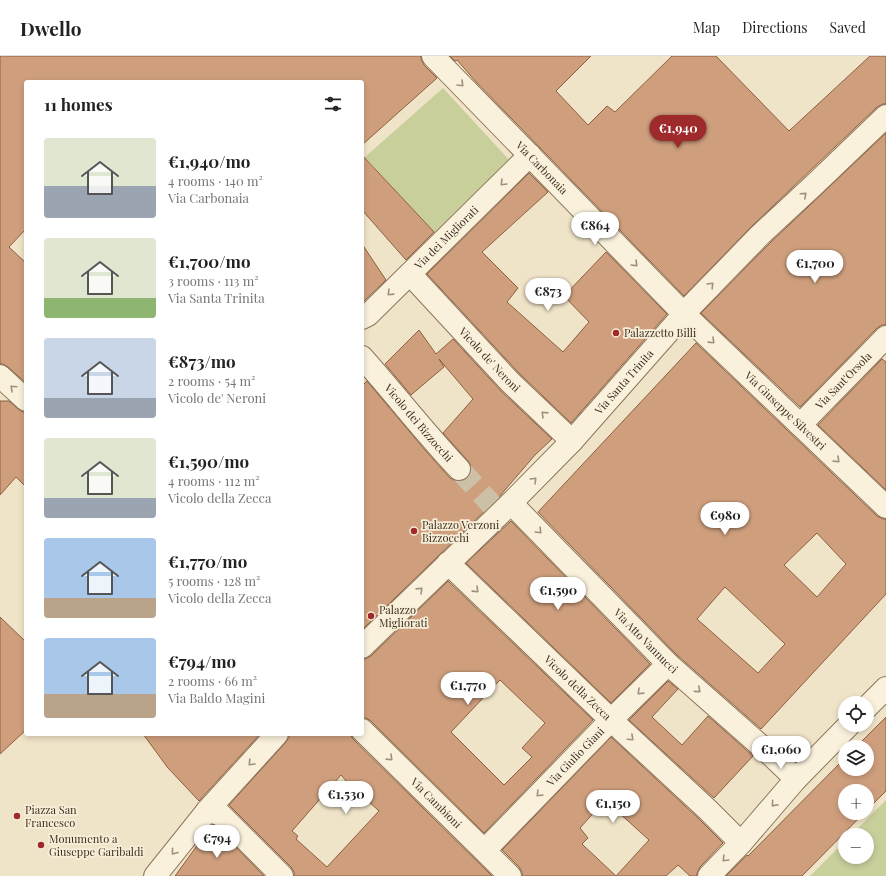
<!DOCTYPE html>
<html lang="en">
<head>
<meta charset="utf-8">
<style>
	body { margin:0; font-family:"Playfair Display",serif; background:#f2f2f2; color:#222; height:100vh; display:flex; flex-direction:column; font-size:15px; white-space:nowrap }
	* { box-sizing:border-box; margin:0 }
	p { font-size:13px; color:#767676 }
	.icon { flex:none; width:22px; height:22px; fill:none; stroke:currentColor; stroke-width:2; stroke-linecap:round; stroke-linejoin:round }
	.map { position:relative; flex:1; overflow:hidden }
	.side { position:absolute; left:24px; top:24px; width:340px; height:656px; display:flex; flex-direction:column; background:#fff; border-radius:4px; box-shadow:0 2px 6px #0003 }
	.side>* { flex:none }
	.controls { position:absolute; left:838px; top:640px; display:grid; gap:8px }
	.controls a { display:grid; place-items:center; width:36px; height:36px; border-radius:50%; background:#fff; box-shadow:0 2px 6px #0003; font-size:20px }
	.price { position:absolute; translate:-50% -34px; padding:0 9px; border-radius:14px; background:#fff; color:#222; font-size:13px; line-height:26px; filter:drop-shadow(0 1px 2px #0008) }
	.price::after { content:''; position:absolute; left:50%; top:24px; width:12px; height:9px; margin-left:-6px; background:inherit; clip-path:polygon(0 0,100% 0,50% 100%) }
	.price.current { background:#9e2a2b; color:#fff }
	ul { padding:0; list-style:none }
	li { display:flex; align-items:center; gap:12px; height:100px; padding:0 20px }
	li span { display:grid; place-items:center; flex:none; width:112px; height:80px; border-radius:4px; color:#555 }
	li>.icon { margin-inline-start:auto }
	span .icon { width:48px; height:48px; fill:#fffc; stroke-width:1 }
	li b { font-size:17px }
	h2 { display:flex; justify-content:space-between; align-items:center; height:48px; padding:0 20px; font-size:17px }
	header { display:flex; align-items:center; gap:24px; box-sizing:border-box; height:56px; padding:0 20px; background:#fff; border-bottom:1px solid #e0e0e0 }
	header strong { font-size:19px }
	nav { display:flex; gap:22px; margin-inline-start:auto; font-size:14px }
	.map>svg:first-child { display:block }
	.green { fill:#c9cf9b }
	.building { fill:#cf9f7d; stroke:#8d5f41; fill-rule:evenodd }
	.lines { fill:none; stroke-linecap:round; stroke-linejoin:round }
	.minor-tunnel { stroke:#ccc0a6; stroke-width:22; stroke-dasharray:22 11; stroke-linecap:butt }
	.minor-casing { stroke:#8d765c; stroke-width:24 }
	.minor { stroke:#faf1dc; stroke-width:22 }
	.oneway { stroke:#9c907e }
	.poi-dot { fill:#9e2a2b; stroke:#f7eed8; stroke-width:1.5 }
	.labels { text-anchor:middle; stroke-width:3.5; stroke-linejoin:round; paint-order:stroke }
	.street-label { font-size:11px; fill:#3d2e20; stroke:#f7eed8 }
	.poi-label { font-size:11px; fill:#3d2e20; stroke:#f7eed8; text-anchor:start }
</style>
</head>
<body>
<header>
<strong>Dwello</strong>
<nav><a>Map</a><a>Directions</a><a>Saved</a></nav>
</header>
<div class="map">
<svg width="886" height="820" viewBox="0 0 886 820">
	<rect width="100%" height="100%" fill="#f0e4c8"/>
	<!-- green -->
	<g class="green">
		<polygon points="443,32 514,109 438,181 365,101"/>
		<polygon points="886,744 886,820 810,820 845,785 845,801 867,801 867,779 851,779"/>
	</g>
	<!-- building -->
	<g class="building">
		<polygon points="0,0 421,0 421,3 424,9 437,22 362,89 362,26 26,26 26,173 9,191 26,207 26,327 8,311 3,308 0,308"/>
		<polygon points="450,0 591,0 556,35 588,69 607,50 615,56 672,0 716,0 789,75 870,0 886,0 886,48 883,48 877,51 752,170 684,240 477,27 457,4 455,5"/>
		<polygon points="886,77 886,269 882,269 877,272 800,351 701,257 769,188"/>
		<polygon points="362,99 434,176 406,204 362,154"/>
		<polygon points="529,117 548,136 482,196 518,232 507,246 563,296 589,266 564,240 606,196 667,258 571,367 519,317 427,218"/>
		<polygon points="362,188 386,224 362,247"/>
		<polygon points="419,274 436,298 453,283 501,335 552,383 535,399 499,441 362,574 362,330 367,325 425,394 450,422 456,425 462,425 468,422 471,416 471,410 468,405 443,377 473,343 439,303 444,311 411,339 385,308"/>
		<path d="M696,287l181,173 6,3h3v75l-125,135 -84,-74 -139,-143zM817,477l29,31 -29,33 -33,-32zM725,531l60,57 -27,29 -61,-54z"/>
		<polygon points="882,303 886,306 886,434 818,369"/>
		<polygon points="0,345 9,345 18,353 23,356 26,356 26,431 16,421 0,439"/>
		<polygon points="511,465 650,608 611,647 466,507"/>
		<path d="M448,525l145,139 -109,113 -113,-112 -5,-3h-4v-59h3l6,-3zM500,624l45,43 -23,25 10,9 -28,28 -53,-53z"/>
		<polygon points="0,561 26,586 26,674 0,698"/>
		<polygon points="668,625 678,633 652,661 682,689 708,660 753,700 714,742 629,664"/>
		<polygon points="886,661 886,735 867,754 867,735 845,735 845,757 864,757 802,820 726,820 747,799 748,800 845,702 845,713 867,713 867,691 856,691"/>
		<polygon points="143,678 260,678 199,745 168,712"/>
		<path d="M289,678h61l3,5 139,137h-198v-4l-3,-5 -62,-62 57,-63 3,-5zM341,719l6,7 32,29 -52,56 -31,-28 2,-3 -6,-5z"/>
		<polygon points="611,681 699,763 723,787 700,811 697,817 697,820 690,820 678,809 666,820 616,820 649,784 617,755 606,743 580,772 588,782 582,788 616,820 522,820 522,816 519,811 502,794"/>
		<polygon points="212,769 214,769 264,820 175,820"/>
	</g>
	<g class="lines">
		<!-- minor-tunnel -->
		<polyline class="minor-tunnel" points="459,413 492,449"/>
		<!-- minor casing -->
		<g class="minor-casing">
			<g id="minor">
				<path id="s1" d="M433,0l251,258 202,193"/>
				<path id="s2" d="M410,218l100,108 62,59"/>
				<path id="s3" d="M362,262l6,-3 162,-160"/>
				<path id="s4" d="M362,301c33,37 63,76 97,112"/>
				<polyline points="0,320 26,344"/>
				<path id="s5" d="M800,369l86,-88"/>
				<path id="s6" d="M511,447l157,161 102,90 26,25"/>
				<path id="s7" d="M448,507l163,157 97,90 33,33"/>
				<path id="s8" d="M362,591l149,-144 61,-62 120,-136 68,-70 55,-51 71,-68"/>
				<polyline points="867,651 886,632"/>
				<path id="s9" d="M362,674l148,146"/>
				<polyline points="207,755 220,758 282,820"/>
				<path id="s10" d="M485,794l126,-130 57,-56"/>
				<polyline points="155,820 207,755 277,678"/>
				<polyline points="709,820 741,787 796,723 849,669"/>
			</g>
		</g>
		<!-- minor -->
		<use href="#minor" class="minor"/>
	</g>
	<!-- one-way arrows -->
	<defs><path id="oneway-chevron" d="M-2-3.5L2.5 0L-2 3.5" fill="none" stroke-width="1.6" stroke-linecap="round" stroke-linejoin="round"/></defs>
	<g class="oneway">
		<use href="#oneway-chevron" transform="translate(461 28) rotate(46)"/>
		<use href="#oneway-chevron" transform="translate(503 127) rotate(135)"/>
		<use href="#oneway-chevron" transform="translate(804 139) rotate(-42)"/>
		<use href="#oneway-chevron" transform="translate(635 208) rotate(46)"/>
		<use href="#oneway-chevron" transform="translate(711 229) rotate(-46)"/>
		<use href="#oneway-chevron" transform="translate(390 237) rotate(136)"/>
		<use href="#oneway-chevron" transform="translate(712 285) rotate(44)"/>
		<use href="#oneway-chevron" transform="translate(13 332) rotate(-137)"/>
		<use href="#oneway-chevron" transform="translate(544 358) rotate(-136)"/>
		<use href="#oneway-chevron" transform="translate(837 404) rotate(44)"/>
		<use href="#oneway-chevron" transform="translate(534 424) rotate(-45)"/>
		<use href="#oneway-chevron" transform="translate(539 475) rotate(46)"/>
		<use href="#oneway-chevron" transform="translate(420 534) rotate(-44)"/>
		<use href="#oneway-chevron" transform="translate(476 534) rotate(44)"/>
		<use href="#oneway-chevron" transform="translate(698 634) rotate(41)"/>
		<use href="#oneway-chevron" transform="translate(640 636) rotate(136)"/>
		<use href="#oneway-chevron" transform="translate(631 682) rotate(43)"/>
		<use href="#oneway-chevron" transform="translate(390 702) rotate(44)"/>
		<use href="#oneway-chevron" transform="translate(251 707) rotate(133)"/>
		<use href="#oneway-chevron" transform="translate(539 738) rotate(134)"/>
		<use href="#oneway-chevron" transform="translate(774 748) rotate(131)"/>
		<use href="#oneway-chevron" transform="translate(174 796) rotate(128)"/>
		<use href="#oneway-chevron" transform="translate(725 803) rotate(134)"/>
	</g>
	<!-- markers -->
	<g class="poi-dot">
		<circle cx="616" cy="277" r="4"/>
		<circle cx="414" cy="475" r="4"/>
		<circle cx="371" cy="560" r="4"/>
		<circle cx="17" cy="760" r="4"/>
		<circle cx="41" cy="789" r="4"/>
	</g>
	<g class="labels">
		<!-- street labels -->
		<g class="street-label">
			<text dy="4" stroke="none"><textPath href="#s1" startOffset="156">Via Carbonaia</textPath></text>
			<text dy="4" stroke="none"><textPath href="#s3" startOffset="117">Via dei Migliorati</textPath></text>
			<text dy="4" stroke="none"><textPath href="#s2" startOffset="117">Vicolo de' Neroni</textPath></text>
			<text dy="4" stroke="none"><textPath href="#s5" startOffset="62">Via Sant'Orsola</textPath></text>
			<text dy="4" stroke="none"><textPath href="#s8" startOffset="373">Via Santa Trinita</textPath></text>
			<text dy="4" stroke="none"><textPath href="#s1" startOffset="500">Via Giuseppe Silvestri</textPath></text>
			<text dy="4" stroke="none"><textPath href="#s4" startOffset="87">Vicolo dei Bizzocchi</textPath></text>
			<text dy="4" stroke="none"><textPath href="#s6" startOffset="193">Via Atto Vannucci</textPath></text>
			<text dy="4" stroke="none"><textPath href="#s7" startOffset="180">Vicolo della Zecca</textPath></text>
			<text dy="4" stroke="none"><textPath href="#s10" startOffset="130">Via Giulio Giani</textPath></text>
			<text dy="4" stroke="none"><textPath href="#s9" startOffset="104">Via Cambioni</textPath></text>
		</g>
		<!-- poi labels -->
		<g class="poi-label">
			<text x="624" y="281">Palazzetto Billi</text>
			<text x="422" y="473">Palazzo Verzoni<tspan x="422" dy="13">Bizzocchi</tspan></text>
			<text x="379" y="558">Palazzo<tspan x="379" dy="13">Migliorati</tspan></text>
			<text x="25" y="758">Piazza San<tspan x="25" dy="13">Francesco</tspan></text>
			<text x="49" y="787">Monumento a<tspan x="49" dy="13">Giuseppe Garibaldi</tspan></text>
		</g>
	</g>
</svg>
<div class="controls">
<a><svg class="icon" aria-label="locate" viewBox="0 0 24 24"><circle cx="12" cy="12" r="6"/><path d="M12 2v4M12 18v4M2 12h4M18 12h4"/></svg></a>
<a><svg class="icon" aria-label="layers" viewBox="0 0 24 24"><path d="M12 4l9 5-9 5-9-5zM3 14l9 5 9-5"/></svg></a>
<a>+</a>
<a>−</a>
</div>
<b class="price current" style="left:678px;top:93px">€1,940</b>
<b class="price" style="left:595px;top:190px">€864</b>
<b class="price" style="left:815px;top:228px">€1,700</b>
<b class="price" style="left:548px;top:256px">€873</b>
<b class="price" style="left:725px;top:480px">€980</b>
<b class="price" style="left:558px;top:555px">€1,590</b>
<b class="price" style="left:468px;top:650px">€1,770</b>
<b class="price" style="left:781px;top:714px">€1,060</b>
<b class="price" style="left:346px;top:759px">€1,530</b>
<b class="price" style="left:613px;top:768px">€1,150</b>
<b class="price" style="left:217px;top:803px">€794</b>
<section class="side">
<h2>11 homes<svg class="icon" aria-label="filters" viewBox="0 0 24 24"><path d="M4 7h16M4 17h16"/><circle cx="9" cy="7" r="2"/><circle cx="15" cy="17" r="2"/></svg></h2>
<ul>
<li><span style="background:linear-gradient(#dfe7d0 60%,#9aa5b1 0)"><svg class="icon" aria-label="home" viewBox="0 0 24 24"><path d="M3 11l9-7 9 7M6 9v11h12V9"/></svg></span><div><b>€1,940/mo</b><p>4 rooms · 140 m²</p><p>Via Carbonaia</p></div></li>
<li><span style="background:linear-gradient(#dfe7d0 75%,#8fb573 0)"><svg class="icon" aria-label="home" viewBox="0 0 24 24"><path d="M3 11l9-7 9 7M6 9v11h12V9"/></svg></span><div><b>€1,700/mo</b><p>3 rooms · 113 m²</p><p>Via Santa Trinita</p></div></li>
<li><span style="background:linear-gradient(#c9d6e8 75%,#9aa5b1 0)"><svg class="icon" aria-label="home" viewBox="0 0 24 24"><path d="M3 11l9-7 9 7M6 9v11h12V9"/></svg></span><div><b>€873/mo</b><p>2 rooms · 54 m²</p><p>Vicolo de' Neroni</p></div></li>
<li><span style="background:linear-gradient(#dfe7d0 75%,#9aa5b1 0)"><svg class="icon" aria-label="home" viewBox="0 0 24 24"><path d="M3 11l9-7 9 7M6 9v11h12V9"/></svg></span><div><b>€1,590/mo</b><p>4 rooms · 112 m²</p><p>Vicolo della Zecca</p></div></li>
<li><span style="background:linear-gradient(#a9c7e8 75%,#b9a48a 0)"><svg class="icon" aria-label="home" viewBox="0 0 24 24"><path d="M3 11l9-7 9 7M6 9v11h12V9"/></svg></span><div><b>€1,770/mo</b><p>5 rooms · 128 m²</p><p>Vicolo della Zecca</p></div></li>
<li><span style="background:linear-gradient(#a9c7e8 70%,#b9a48a 0)"><svg class="icon" aria-label="home" viewBox="0 0 24 24"><path d="M3 11l9-7 9 7M6 9v11h12V9"/></svg></span><div><b>€794/mo</b><p>2 rooms · 66 m²</p><p>Via Baldo Magini</p></div></li>
</ul>
</section>
</div>
</body>
</html>
